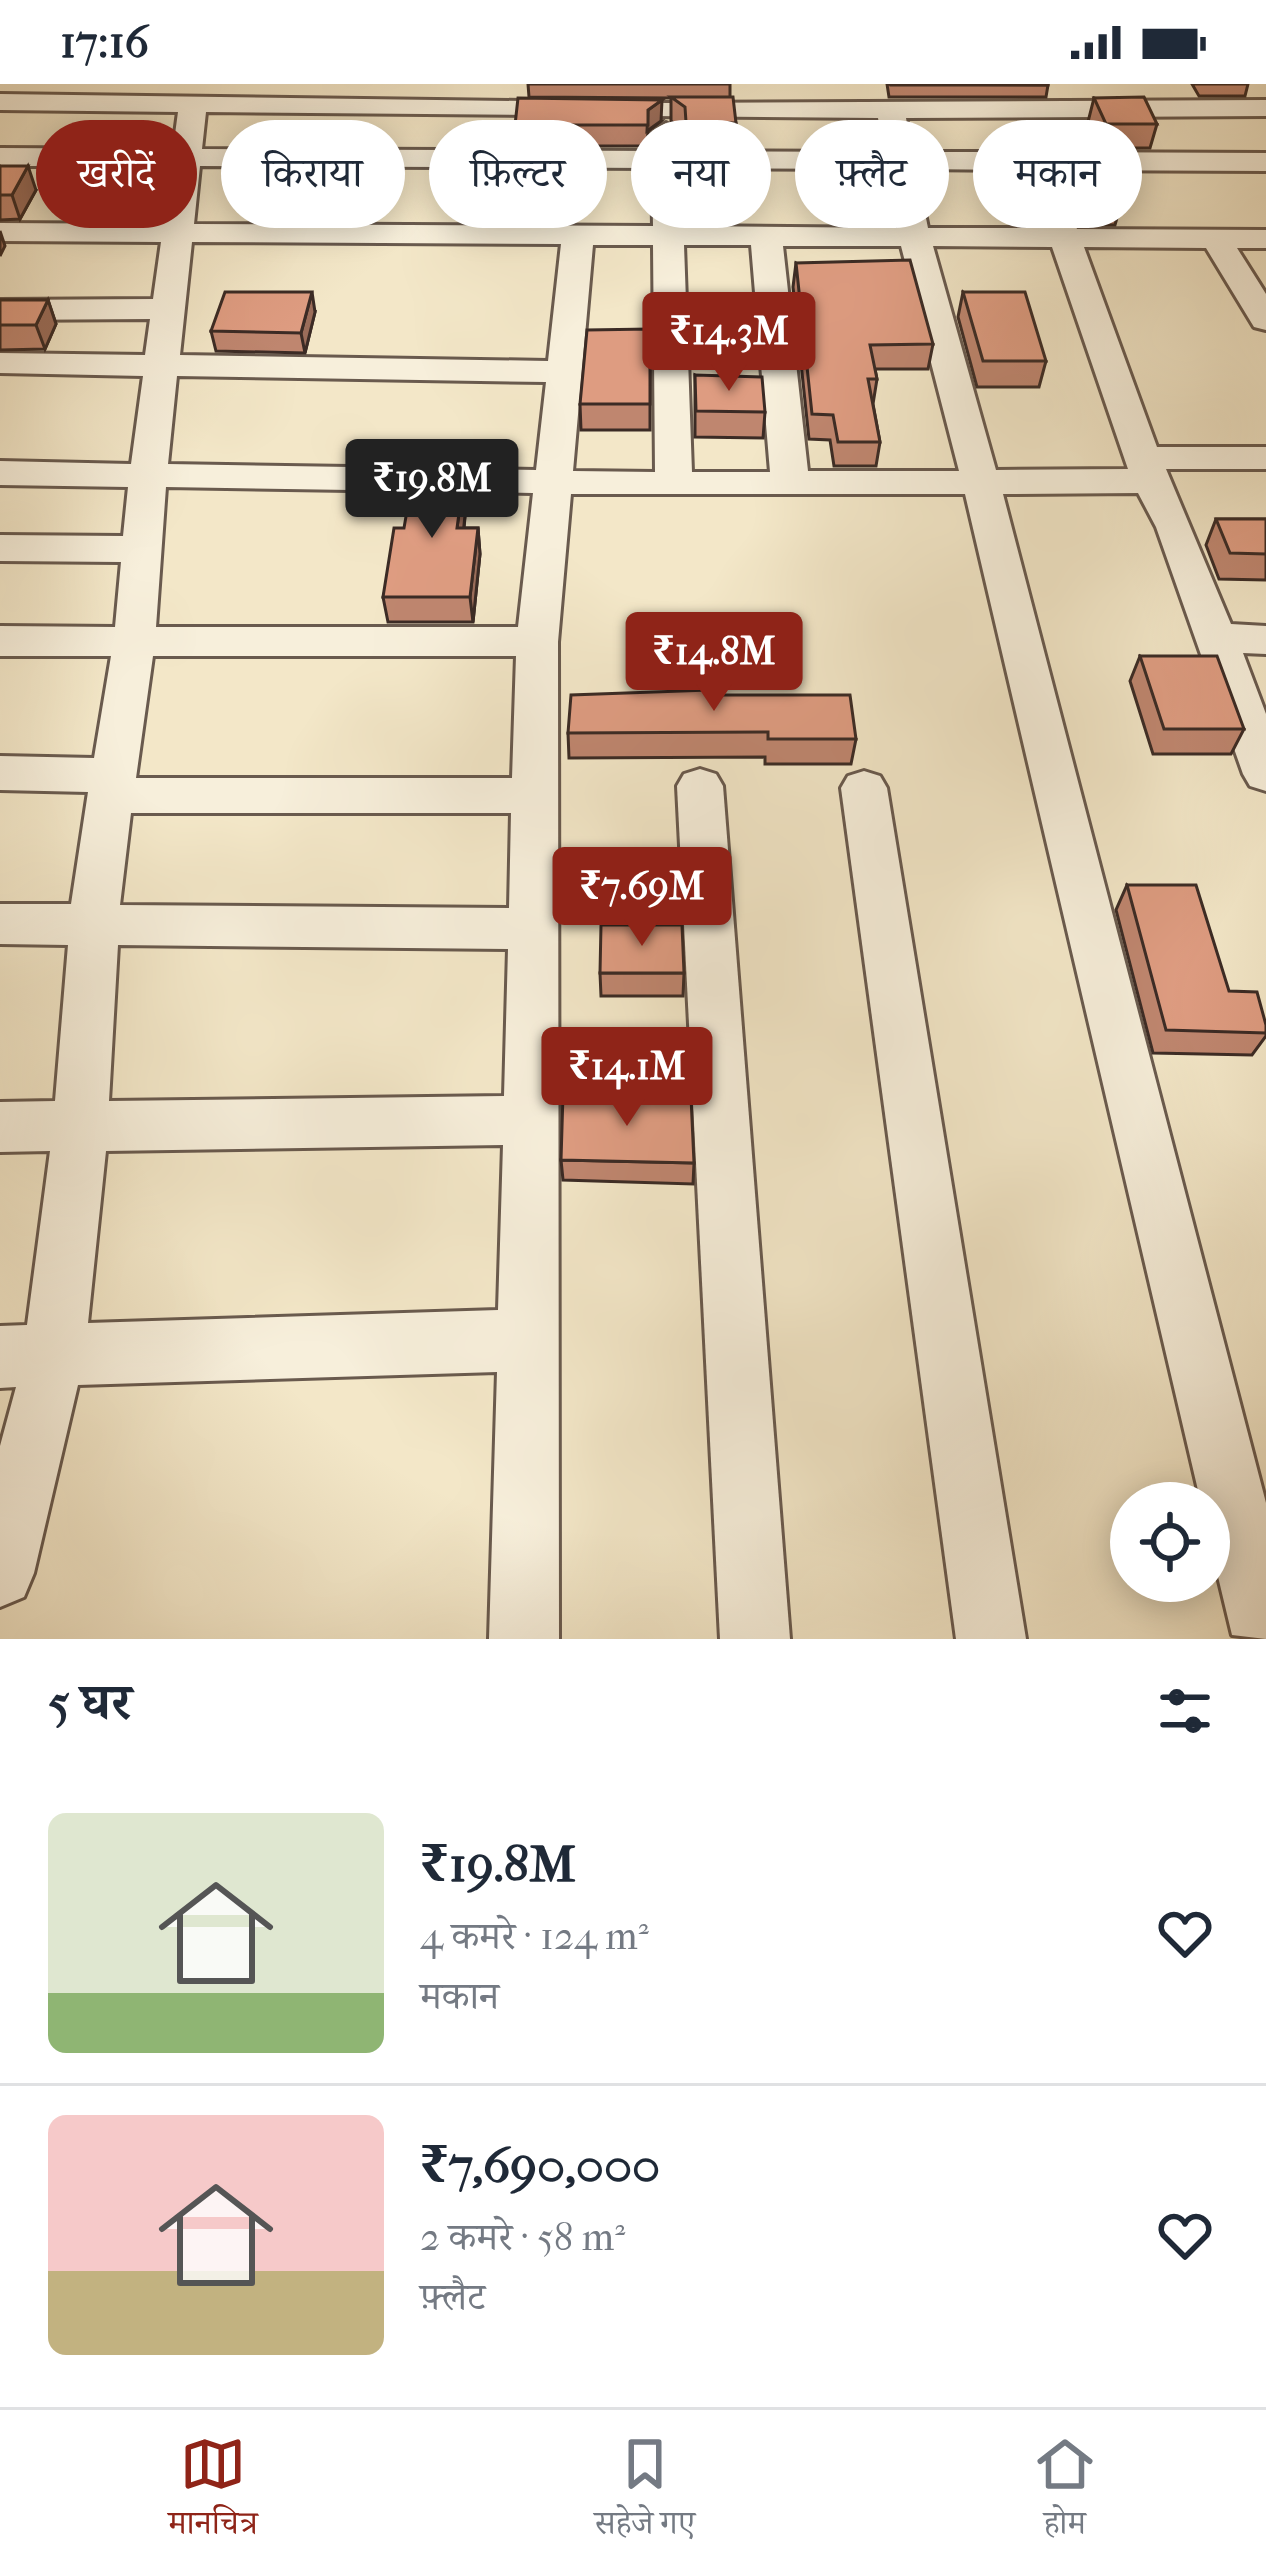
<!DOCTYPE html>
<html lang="hi">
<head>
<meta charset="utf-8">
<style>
	body { margin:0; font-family:"IM FELL French Canon","Noto Serif Devanagari",serif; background:#f2f2f3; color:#1f2937; height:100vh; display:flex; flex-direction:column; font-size:45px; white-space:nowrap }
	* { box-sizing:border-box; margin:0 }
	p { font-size:39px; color:#747a83 }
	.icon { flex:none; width:66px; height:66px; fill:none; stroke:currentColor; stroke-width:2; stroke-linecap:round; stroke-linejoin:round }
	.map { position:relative; height:1555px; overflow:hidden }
	.side { display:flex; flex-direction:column; background:#fff; flex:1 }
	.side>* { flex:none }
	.hud { position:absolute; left:36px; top:36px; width:1194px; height:108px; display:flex; gap:24px }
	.fabs { position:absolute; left:1110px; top:1398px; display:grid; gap:24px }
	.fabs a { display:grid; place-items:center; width:120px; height:120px; border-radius:50%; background:#fff; box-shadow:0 6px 30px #0003; font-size:60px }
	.price { position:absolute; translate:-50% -102px; padding:0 27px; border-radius:12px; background:#8f2418; color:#fff; font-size:39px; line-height:78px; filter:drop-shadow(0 3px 6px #0008) }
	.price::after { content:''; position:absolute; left:50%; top:72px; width:36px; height:27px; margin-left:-18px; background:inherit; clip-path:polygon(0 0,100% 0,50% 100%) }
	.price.selected { background:#222; color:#fff }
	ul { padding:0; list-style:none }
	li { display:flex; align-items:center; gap:36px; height:300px; padding:0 48px }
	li+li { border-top:3px solid #e0e1e3 }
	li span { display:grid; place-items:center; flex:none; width:336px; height:240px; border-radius:18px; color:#555 }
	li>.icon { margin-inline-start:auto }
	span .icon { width:144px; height:144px; fill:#fffc; stroke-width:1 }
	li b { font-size:51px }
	h2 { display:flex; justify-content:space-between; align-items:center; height:144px; padding:0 48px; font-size:51px }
	.chip { padding:0 42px; border-radius:54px; background:#fff; box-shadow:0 6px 30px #0003; font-size:42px; line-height:108px }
	.chip.selected { background:#8f2418; color:#fff }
	.status { display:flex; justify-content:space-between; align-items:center; height:84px; padding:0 60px; background:#fff; direction:ltr }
	.status svg { height:33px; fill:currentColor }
	.menu { display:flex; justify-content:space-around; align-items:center; height:168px; border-top:3px solid #e0e1e3; background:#fff; font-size:33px; color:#747a83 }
	.menu a { display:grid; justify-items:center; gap:6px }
	.menu .selected { color:#8f2418 }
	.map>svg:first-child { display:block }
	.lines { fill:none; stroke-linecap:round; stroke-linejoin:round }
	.minor-casing { stroke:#695a4e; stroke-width:6 }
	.minor { fill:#f7efdb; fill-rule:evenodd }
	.wall { fill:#bf866f; stroke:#3b2b25; stroke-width:3 }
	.shaded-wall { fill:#9b6d5a; stroke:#3b2b25; stroke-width:3 }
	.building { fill:#de9c81; stroke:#3b2b25; stroke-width:3 }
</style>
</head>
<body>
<div class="status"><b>17:16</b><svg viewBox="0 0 49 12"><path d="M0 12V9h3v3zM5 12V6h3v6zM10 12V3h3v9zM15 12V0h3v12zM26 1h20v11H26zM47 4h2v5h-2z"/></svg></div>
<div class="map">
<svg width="1266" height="1555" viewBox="0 0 1266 1555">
	<rect width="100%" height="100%" fill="#f3e7c8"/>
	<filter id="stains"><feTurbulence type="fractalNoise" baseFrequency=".00167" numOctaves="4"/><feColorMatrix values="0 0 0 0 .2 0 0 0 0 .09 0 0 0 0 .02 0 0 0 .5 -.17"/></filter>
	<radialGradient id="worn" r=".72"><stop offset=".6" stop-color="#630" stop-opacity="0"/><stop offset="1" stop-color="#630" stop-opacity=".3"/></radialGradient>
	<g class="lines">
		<!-- minor casing -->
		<g class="minor-casing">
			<g id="minor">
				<path d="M0,10l667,9 599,-3v16l-360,2 6,34h108l-5,-14 14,-9 10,3 10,20 217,1v18l-211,-1 22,59 189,1v18h-29l29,46v36l-12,-3 -48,-79 -122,-1 73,200h109v22h-100l65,155 35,2v28l-23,-1 23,61v77l-16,-5 -7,-12 -87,-247 -18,-34 -135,1 263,1009v136l-34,-4 -23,-96v-36h-8l-236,-1009h-394l-13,148 1,997h-70l8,-267 -419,13 -44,188 -10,24 -24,10v-161l16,-59 -16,1v-62l27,-1 23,-174 -50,1v-50l55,-1 13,-156 -68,-1v-40h71l17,-112 -88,-2v-34l94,2 17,-102h-111v-30l115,1 6,-65 -121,-1v-26l123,1 5,-49 -128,-2v-24l131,3 12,-88 -143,-3v-20l145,2 5,-36 -150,1v-20l153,-1 8,-57 -161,-1v-18l163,1 8,-58h-171v-18l173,1 5,-37 -178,-2zM206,28l672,6 6,34 -203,-1 -1,-20 -14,-8 -14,8v20l-450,-2zM200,82l452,2 1,58 -459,-2zM681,84l206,1 10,59 -213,-2zM916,85l110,1 20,58h-118zM192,158l369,2 -13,117 -368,-6zM593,161h60l2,227 -82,-1zM684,161h67l19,227h-78zM783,162h118l58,225h-151zM933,162l119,1 76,222 -132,1zM177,292l369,6 -10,88 -368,-6zM166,403l367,6 -15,134h-362zM153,572h363l-4,122h-376zM131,729h380l-2,95 -389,-3zM118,861l390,4 -4,147 -395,5zM503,1061l-5,165 -410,13 18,-172z"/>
				<polygon points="700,685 716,690 723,702 790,1555 720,1555 677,702 684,690"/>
				<polygon points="864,687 880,692 887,704 1026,1555 956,1555 841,704 848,692"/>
			</g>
		</g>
		<!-- minor -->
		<use href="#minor" class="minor"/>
	</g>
	<!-- wall -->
	<g class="wall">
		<polygon points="528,0 730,0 730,13 736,39 734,63 685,63 684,47 671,37 671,14 529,13"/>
		<polygon points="887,0 1048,1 1046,13 889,13"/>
		<polygon points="1192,0 1248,0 1245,12 1199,12"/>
		<polygon points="1094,14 1157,40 1150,64 1099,64 1088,38"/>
		<polygon points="661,37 648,47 647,62 516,62 515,41"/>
		<polygon points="1067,66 1122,116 1115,141 1080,141 1061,91"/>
		<polygon points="0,82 36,106 20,135 0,136"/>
		<polygon points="554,88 549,120 510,119 508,95"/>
		<polygon points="796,179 933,260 928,285 875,285 877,295 873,320 880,358 876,382 834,382 830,356 809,355 793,203"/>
		<polygon points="963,208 1046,277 1039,303 977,303 958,233"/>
		<polygon points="0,216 48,216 56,240 45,265 0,266"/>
		<polygon points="315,228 305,269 216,267 211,247"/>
		<polygon points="650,245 650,346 581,346 580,320"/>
		<polygon points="695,291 765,328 763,354 695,353"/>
		<polygon points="465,386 467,412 464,444 478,444 480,470 473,538 388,538 383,513 404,444"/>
		<polygon points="1216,435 1266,435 1266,496 1219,495 1206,461"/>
		<polygon points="1140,572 1244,645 1231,670 1153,670 1130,597"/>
		<polygon points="710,611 856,655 851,680 765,680 765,673 569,674 568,649"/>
		<polygon points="1127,801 1229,907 1266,941 1266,952 1252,971 1153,969 1116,826"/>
		<polygon points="600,889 684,889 683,912 601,912"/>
		<polygon points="561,1076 694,1079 693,1100 563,1096"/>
	</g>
	<!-- shaded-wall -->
	<g class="shaded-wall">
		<polygon points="662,16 661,37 647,47 648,26"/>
		<polygon points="553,64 554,88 549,120 548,95"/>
		<polygon points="28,82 36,106 20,135 12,111"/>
		<polygon points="0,147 5,162 0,172"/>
		<polygon points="312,208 315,228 305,269 301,249"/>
		<polygon points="48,216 56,240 45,265 36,241"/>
		<polygon points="465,386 467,412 461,470 457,444"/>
		<polygon points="478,444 480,470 473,538 470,513"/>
	</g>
	<!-- building -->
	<g class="building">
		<rect x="891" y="0" width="157" height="1"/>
		<polygon points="671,13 733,13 736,39 686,38 685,23"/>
		<polygon points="1144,13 1157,40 1106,40 1094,14"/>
		<polygon points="518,14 662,16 648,26 648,41 515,41"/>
		<polygon points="512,63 553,64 548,95 508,95"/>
		<polygon points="1067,66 1103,66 1122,116 1087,116"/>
		<polygon points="0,82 28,82 12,111 0,111"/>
		<polygon points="910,176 933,260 870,261 877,295 868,295 880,358 838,358 833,331 812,330 796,179"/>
		<polygon points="225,208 312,208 301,249 211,247"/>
		<polygon points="963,208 1025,208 1046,277 983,277"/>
		<polygon points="0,216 48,216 36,241 0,241"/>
		<polygon points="650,245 650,320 580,320 587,246"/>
		<polygon points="695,291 762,293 765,328 696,327"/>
		<polygon points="414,386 465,386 457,444 478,444 470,513 383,513 394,444 404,444"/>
		<polygon points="1216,435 1266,435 1266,470 1230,469"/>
		<polygon points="1140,572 1217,572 1244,645 1164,645"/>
		<polygon points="709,606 710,611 850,611 856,655 768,655 768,648 568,649 571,611"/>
		<polygon points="1127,801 1196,801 1229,907 1257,908 1266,941 1266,949 1166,946"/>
		<polygon points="601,841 682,841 684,889 600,889"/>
		<polygon points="563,1010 691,1013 694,1079 561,1076"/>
	</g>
	<rect width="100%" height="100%" filter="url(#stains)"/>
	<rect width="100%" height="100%" fill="url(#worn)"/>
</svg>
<div class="fabs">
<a><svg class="icon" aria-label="locate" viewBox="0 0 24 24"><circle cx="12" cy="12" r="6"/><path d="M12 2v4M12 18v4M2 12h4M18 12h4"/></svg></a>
</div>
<b class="price" style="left:729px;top:310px">₹14.3M</b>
<b class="price selected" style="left:432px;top:457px">₹19.8M</b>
<b class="price" style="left:714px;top:630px">₹14.8M</b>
<b class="price" style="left:642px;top:865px">₹7.69M</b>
<b class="price" style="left:627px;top:1045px">₹14.1M</b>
<div class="hud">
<a class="chip selected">खरीदें</a>
<a class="chip">किराया</a>
<a class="chip">फ़िल्टर</a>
<a class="chip">नया</a>
<a class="chip">फ़्लैट</a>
<a class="chip">मकान</a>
</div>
</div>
<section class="side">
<h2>5 घर<svg class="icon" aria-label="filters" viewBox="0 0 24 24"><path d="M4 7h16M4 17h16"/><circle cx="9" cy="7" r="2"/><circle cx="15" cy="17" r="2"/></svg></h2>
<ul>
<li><span style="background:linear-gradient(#dfe7d0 75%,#8fb573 0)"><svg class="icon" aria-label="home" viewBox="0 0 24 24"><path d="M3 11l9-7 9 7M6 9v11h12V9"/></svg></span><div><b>₹19.8M</b><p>4 कमरे · 124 m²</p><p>मकान</p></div><svg class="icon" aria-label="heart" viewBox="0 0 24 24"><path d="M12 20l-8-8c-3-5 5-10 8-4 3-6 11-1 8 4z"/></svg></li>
<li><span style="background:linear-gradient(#f6c9c9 65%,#c2b280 0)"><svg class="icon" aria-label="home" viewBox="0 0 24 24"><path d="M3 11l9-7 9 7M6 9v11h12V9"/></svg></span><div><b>₹7,690,000</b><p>2 कमरे · 58 m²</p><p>फ़्लैट</p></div><svg class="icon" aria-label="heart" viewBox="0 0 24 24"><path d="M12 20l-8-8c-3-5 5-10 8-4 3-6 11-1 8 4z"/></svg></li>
</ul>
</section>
<nav class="menu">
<a class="selected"><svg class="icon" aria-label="map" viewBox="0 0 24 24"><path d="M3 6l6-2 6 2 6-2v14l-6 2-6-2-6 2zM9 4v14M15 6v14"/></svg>मानचित्र</a>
<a><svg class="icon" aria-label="saved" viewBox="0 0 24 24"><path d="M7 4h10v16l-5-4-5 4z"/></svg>सहेजे गए</a>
<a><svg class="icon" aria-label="home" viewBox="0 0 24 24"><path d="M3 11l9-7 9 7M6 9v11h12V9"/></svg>होम</a>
</nav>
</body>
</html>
